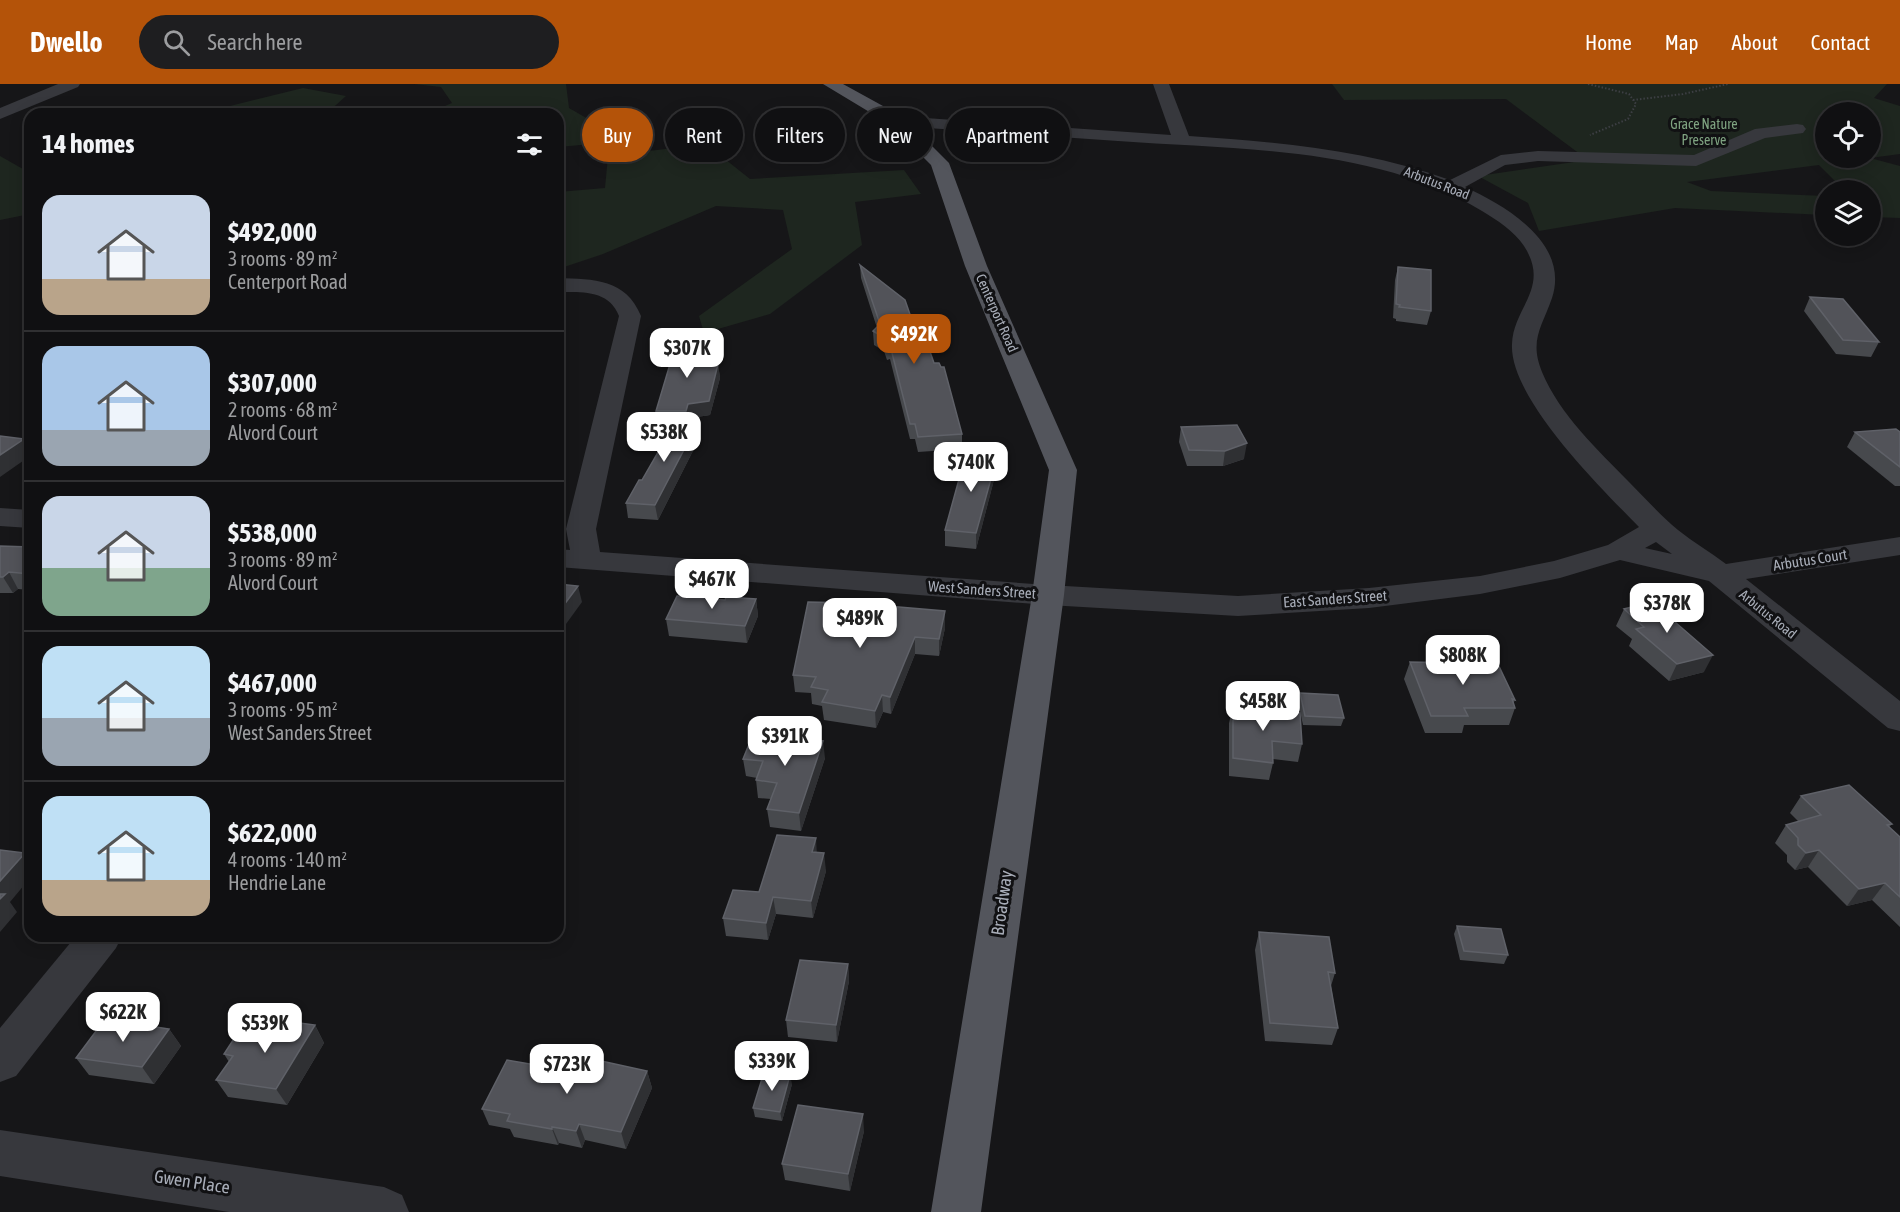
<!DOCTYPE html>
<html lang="en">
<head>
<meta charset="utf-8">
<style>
	body { margin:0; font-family:"Asap Condensed",sans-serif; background:#1e1e20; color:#f1f3f6; height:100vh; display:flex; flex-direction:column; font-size:22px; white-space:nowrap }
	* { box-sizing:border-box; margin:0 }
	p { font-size:20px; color:#9c9d9f }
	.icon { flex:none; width:33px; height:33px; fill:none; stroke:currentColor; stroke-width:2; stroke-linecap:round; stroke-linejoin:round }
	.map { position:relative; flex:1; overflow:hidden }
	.side { position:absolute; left:24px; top:24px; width:540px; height:834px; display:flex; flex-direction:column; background:#101012; border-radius:18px; box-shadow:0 3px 15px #0003,0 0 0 2px #303032 }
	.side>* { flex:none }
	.top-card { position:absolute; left:582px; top:24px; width:570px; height:54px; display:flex; gap:12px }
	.buttons { position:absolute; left:1815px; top:18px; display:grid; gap:12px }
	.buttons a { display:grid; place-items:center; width:66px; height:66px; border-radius:50%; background:#101012; box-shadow:0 3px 15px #0003,0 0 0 2px #303032; font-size:30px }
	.price { position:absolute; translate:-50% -51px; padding:0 14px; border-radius:12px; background:#fff; color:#222; font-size:20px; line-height:39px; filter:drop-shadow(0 2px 3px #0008) }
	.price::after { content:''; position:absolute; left:50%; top:36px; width:18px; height:14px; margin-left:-9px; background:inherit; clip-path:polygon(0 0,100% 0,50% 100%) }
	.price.selected { background:#b45309; color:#fff }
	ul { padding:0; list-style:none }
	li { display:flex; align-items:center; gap:18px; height:150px; padding:0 18px }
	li+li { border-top:2px solid #303032 }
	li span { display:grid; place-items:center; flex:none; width:168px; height:120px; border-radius:18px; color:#555 }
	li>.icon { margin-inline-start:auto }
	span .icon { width:72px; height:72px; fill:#fffc; stroke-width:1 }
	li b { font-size:26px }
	h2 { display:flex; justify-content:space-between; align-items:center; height:72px; padding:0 18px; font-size:26px }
	.tag { padding:0 21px; border-radius:27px; background:#101012; box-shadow:0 3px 15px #0003,0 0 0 2px #303032; font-size:21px; line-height:54px }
	.tag.selected { background:#b45309; color:#fff }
	header { display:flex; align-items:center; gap:36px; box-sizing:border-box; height:84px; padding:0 30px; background:#b45309; color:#fff }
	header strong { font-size:28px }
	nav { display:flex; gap:33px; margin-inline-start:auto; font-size:21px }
	.search { width:420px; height:54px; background:#1e1e20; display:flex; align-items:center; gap:15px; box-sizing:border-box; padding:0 21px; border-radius:33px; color:#9c9d9f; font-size:22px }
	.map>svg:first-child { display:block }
	.green { fill:#1e261f; fill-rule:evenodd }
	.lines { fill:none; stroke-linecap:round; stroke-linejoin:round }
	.path { stroke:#3d3f44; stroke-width:2; stroke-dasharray:1.5 2; stroke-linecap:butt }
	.minor { fill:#37383d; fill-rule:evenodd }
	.major { fill:#53555c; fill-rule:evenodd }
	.wall { fill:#47494d }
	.shaded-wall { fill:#2f3033 }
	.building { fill:#525359; stroke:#5f6168; stroke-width:1.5 }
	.labels { text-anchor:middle; stroke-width:6; stroke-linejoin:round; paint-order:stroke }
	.far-park-label { font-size:14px; fill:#7fa381; stroke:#111113 }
	.far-street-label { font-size:14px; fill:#a8adb8; stroke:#111113 }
	.street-label { font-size:15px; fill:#a8adb8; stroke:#111113 }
	.near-street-label { font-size:18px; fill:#a8adb8; stroke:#111113 }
</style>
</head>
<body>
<header>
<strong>Dwello</strong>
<div class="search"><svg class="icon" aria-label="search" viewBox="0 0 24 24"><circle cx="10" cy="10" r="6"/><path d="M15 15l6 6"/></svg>Search here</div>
<nav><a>Home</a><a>Map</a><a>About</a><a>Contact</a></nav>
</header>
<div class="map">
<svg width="1900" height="1128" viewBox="0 0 1900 1128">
	<rect width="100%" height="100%" fill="#161618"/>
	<!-- green -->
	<g class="green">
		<polygon points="414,0 566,0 569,24 626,57 558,63 558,30 426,30 452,19 441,3"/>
		<path d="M1332,0h555l-13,14 26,8v48l-30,4 30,8v52l-29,-1 -1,-27h-26l-25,-25 -132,17 24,9 114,5v19l-150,-7 -136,23 -11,-28 -50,-27 110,-16 -82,-61 -162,1zM1826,28h44v46h-44z"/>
		<polygon points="303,4 346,12 326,30 208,30 222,24"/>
		<polygon points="706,60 750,95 904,86 921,110 855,118 862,161 770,230 704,249 699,232 792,165 783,126 716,122 603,170 558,185 558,108 605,104 608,72"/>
		<polygon points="0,72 30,89 30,130 0,136"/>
	</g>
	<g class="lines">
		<!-- path -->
		<g class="path">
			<polyline points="1588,0 1629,10 1636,20 1628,35 1590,51"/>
			<polyline points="1633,16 1683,10 1728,0"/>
		</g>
		<!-- minor -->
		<g class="minor">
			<polygon points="58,0 80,0 78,3 0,35 0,24"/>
			<path d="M1153,0h16l20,52c89,6 176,13 261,44l51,-25 37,-4 156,4 61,-26 42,-5 6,1 3,4 -3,4 -38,5 -69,28 -158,-5 -33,4 -40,22c41,19 105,56 87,111 -10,29 -23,42 -10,74 18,43 55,77 87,110 16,16 31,33 49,48 15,12 32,22 48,34l174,-27v18l-154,24 154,122v30l-12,-3 -179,-147 -89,-21 -60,18 -80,16 -111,14 -131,8 -190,-11 -490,-38v-18l12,1 -4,-21 53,-213c-10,-26 -36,-24 -61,-24v-14c36,1 68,1 83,38l-45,213 4,23 448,33 190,11 131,-8 111,-12 74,-15 54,-16 31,-18c-37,-38 -130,-129 -127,-183 1,-37 39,-56 12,-98 -10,-15 -27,-26 -42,-35 -107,-65 -243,-61 -364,-70 -73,-5 -147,-10 -221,-15l-6,-1 -2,-4 2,-4 6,-1 274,19zM1656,458l16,12 -27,-6z"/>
			<polygon points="0,424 30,426 30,444 0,442"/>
			<polygon points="76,852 122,852 116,864 16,992 0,998 0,944"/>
			<polygon points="0,1046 384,1103 402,1111 409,1128 229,1128 0,1092"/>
		</g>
		<!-- major -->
		<polygon class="major" points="823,0 843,0 903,33 949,79 987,182 1077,386 1064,511 981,1128 931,1128 1032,511 1049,386 965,182 931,81 891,41"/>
	</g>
	<!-- wall -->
	<g class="wall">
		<polygon points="860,181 915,245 934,279 962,350 962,365 918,368 915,355 910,355 890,275 887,276 884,267 874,261 873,247 877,244 861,194"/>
		<polygon points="1398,183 1431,227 1427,241 1396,237 1396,235 1393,234 1395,196"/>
		<polygon points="1810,213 1879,258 1871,273 1836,270 1804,227"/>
		<polygon points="709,272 708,280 718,280 720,294 710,331 690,334 690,335 698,339 700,353 658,436 628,434 626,419 642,396 674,341 658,341 656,327"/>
		<polygon points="1181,343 1244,375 1223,382 1187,382 1179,358"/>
		<polygon points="1855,348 1900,348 1900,402 1895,402 1847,363"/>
		<polygon points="997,373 996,388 976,465 945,462 945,446"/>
		<polygon points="0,462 30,463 30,506 18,505 13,509 0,509"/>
		<polygon points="756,515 758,532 747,559 669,552 666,535 725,516"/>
		<polygon points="1624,525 1704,588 1669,597 1629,562 1632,555 1616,542"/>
		<polygon points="945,544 939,572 915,570 891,630 883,628 876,644 824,636 822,622 812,620 811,609 795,608 793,591"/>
		<polygon points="1459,573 1515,616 1513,620 1515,624 1509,641 1464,641 1462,649 1425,649 1404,595 1410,578 1458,578"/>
		<polygon points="1300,609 1344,634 1341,642 1303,641 1298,618"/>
		<polygon points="1233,622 1302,660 1298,678 1273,675 1273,679 1269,696 1229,692 1229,639"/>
		<polygon points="825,674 801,747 770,743 767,725 771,715 758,714 756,696 757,694 746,692 743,675"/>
		<polygon points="30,702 30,713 25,706"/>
		<polygon points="1801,712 1892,740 1889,743 1900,753 1900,843 1872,816 1847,822 1808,783 1795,786 1787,778 1787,771 1775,759 1786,741 1799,738 1790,729"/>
		<polygon points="817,768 826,787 813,834 776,830 768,856 726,852 723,834"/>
		<polygon points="1457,842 1508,871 1504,880 1460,876 1454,850"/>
		<polygon points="1259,848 1335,889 1331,902 1338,944 1332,961 1265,957 1255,866"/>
		<polygon points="848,880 849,897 837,958 788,953 786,936"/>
		<polygon points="315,941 324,959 287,1021 228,1013 216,996 229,978 224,970 260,950"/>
		<polygon points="169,945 181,962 154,1000 89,991 76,974"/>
		<polygon points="565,986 647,987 652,1004 626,1065 585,1056 582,1064 559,1059 558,1061 514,1053 510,1045 489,1041 482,1025"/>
		<polygon points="792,1000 782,1037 755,1033 753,1024"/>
		<polygon points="864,1047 850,1107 785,1096 782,1080"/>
	</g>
	<!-- shaded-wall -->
	<g class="shaded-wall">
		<polygon points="708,259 709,272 705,294 703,281"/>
		<polygon points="718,280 720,294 710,331 690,334 688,341 686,327 688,320"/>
		<polygon points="698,339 700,353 658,436 655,421"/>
		<polygon points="24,355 30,366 30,372 0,393 0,371"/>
		<polygon points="1247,359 1244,375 1223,382 1225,367"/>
		<polygon points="997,373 996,388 976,465 976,449"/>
		<polygon points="9,488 18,505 13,509 3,493"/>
		<polygon points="578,502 582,518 558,551 558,529"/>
		<polygon points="756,515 758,532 747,559 745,542"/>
		<polygon points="945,527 945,544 939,572 939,555"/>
		<polygon points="915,553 915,570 891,630 890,613"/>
		<polygon points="1713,571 1704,588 1669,597 1677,580"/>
		<polygon points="882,611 883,628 876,644 875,627"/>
		<polygon points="823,657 825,674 801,747 799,729"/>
		<polygon points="816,754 817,772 812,768"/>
		<polygon points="1819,766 1808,783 1795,786 1806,769"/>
		<polygon points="25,769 30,777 30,794 10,818 17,828 0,848 0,797"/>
		<polygon points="824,769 826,787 813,834 811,817"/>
		<polygon points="1885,799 1872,816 1847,822 1859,805"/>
		<polygon points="773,813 776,830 768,856 766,839"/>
		<polygon points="848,880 849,897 837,958 836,941"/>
		<polygon points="315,941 324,959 287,1021 276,1005"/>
		<polygon points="169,945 181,962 154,1000 142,983"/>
		<polygon points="647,987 652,1004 626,1065 621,1048"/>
		<polygon points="790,991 792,1000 782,1037 780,1028"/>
		<polygon points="863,1030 864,1047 850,1107 848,1090"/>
		<polygon points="579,1040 585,1056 582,1064 576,1047"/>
		<polygon points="552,1043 559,1059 558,1061 552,1045"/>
	</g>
	<!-- building -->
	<g class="building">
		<polygon points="860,181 905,216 915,245 922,245 934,279 939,279 941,283 944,283 962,350 918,353 915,340 910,340 890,261 886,261 883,253 873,247 880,240"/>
		<polygon points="1398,183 1431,186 1431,227 1399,223 1400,221 1396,220"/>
		<polygon points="1810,213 1843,215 1879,258 1843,256"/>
		<polygon points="708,259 703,281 718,280 709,317 688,320 686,327 656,327 676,260"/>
		<polygon points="680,330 698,339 655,421 626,419 639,396 642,396"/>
		<polygon points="1237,341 1247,359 1225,367 1189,366 1181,343"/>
		<polygon points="1896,345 1900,348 1900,383 1855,348"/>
		<polygon points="0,352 24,355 0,371"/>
		<polygon points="966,370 997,373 976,449 945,446"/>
		<polygon points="0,462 30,463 30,490 9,488 3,493 0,493"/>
		<polygon points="558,500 578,502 558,529"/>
		<polygon points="677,512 725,516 726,513 756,515 745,542 666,535"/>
		<polygon points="808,518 852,519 945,527 939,555 915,553 890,613 882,611 875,627 822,618 828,606 811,603 816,593 793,591"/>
		<polygon points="1652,518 1713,571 1677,580 1636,545 1644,543 1624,525"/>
		<polygon points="1459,573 1495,574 1515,616 1512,615 1515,624 1464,624 1468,632 1431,632 1410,578 1462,579"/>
		<polygon points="1300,609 1338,611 1344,634 1305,632"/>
		<polygon points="1233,622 1300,629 1302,660 1272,657 1273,679 1233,674"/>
		<polygon points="754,648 823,657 799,729 767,725 777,699 756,696 763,677 743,675"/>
		<polygon points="1849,701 1892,740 1887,741 1900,753 1900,813 1885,799 1859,805 1819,766 1806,769 1798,761 1798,754 1786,741 1821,731 1801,712"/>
		<polygon points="30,702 30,707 25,706"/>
		<polygon points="777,751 816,754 812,768 824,769 811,817 773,813 766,839 723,834 733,806 759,808"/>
		<polygon points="0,766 25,769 0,797"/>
		<polygon points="0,810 5,810 0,815"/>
		<polygon points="1457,842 1501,845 1508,871 1464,867"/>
		<polygon points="1259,848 1329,853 1335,889 1328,888 1338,944 1270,939"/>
		<polygon points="800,876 848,880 836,941 786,936"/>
		<polygon points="105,935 169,945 142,983 76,974"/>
		<polygon points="270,935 315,941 276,1005 216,996 233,972 224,970 239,947 260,950"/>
		<polygon points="583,973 647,987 621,1048 579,1040 576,1047 552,1043 552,1045 507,1037 510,1030 482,1025 507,976 565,986"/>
		<polygon points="764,988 790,991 780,1028 753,1024"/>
		<polygon points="798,1021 863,1030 848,1090 782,1080"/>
	</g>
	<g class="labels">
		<!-- far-park labels -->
		<g class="far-park-label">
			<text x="1704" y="45">Grace Nature<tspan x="1704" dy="16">Preserve</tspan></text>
		</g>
		<!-- far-street labels -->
		<g class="far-street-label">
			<text transform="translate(1437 99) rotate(21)" y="5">Arbutus Road</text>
			<text transform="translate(997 229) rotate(66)" y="5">Centerport Road</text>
			<text transform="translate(1768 530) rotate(39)" y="5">Arbutus Road</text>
		</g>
		<!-- street labels -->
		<g class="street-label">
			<text transform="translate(1810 476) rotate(-9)" y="5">Arbutus Court</text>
			<text transform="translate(982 506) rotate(4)" y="5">West Sanders Street</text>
			<text transform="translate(1335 515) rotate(-4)" y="5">East Sanders Street</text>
		</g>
		<!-- near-street labels -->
		<g class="near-street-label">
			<text transform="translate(1002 819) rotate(-82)" y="6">Broadway</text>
			<text transform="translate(192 1098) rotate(9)" y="6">Gwen Place</text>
		</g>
	</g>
</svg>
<div class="buttons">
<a><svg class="icon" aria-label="locate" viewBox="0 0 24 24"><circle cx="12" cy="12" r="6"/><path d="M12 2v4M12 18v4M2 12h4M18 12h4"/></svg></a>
<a><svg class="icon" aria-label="layers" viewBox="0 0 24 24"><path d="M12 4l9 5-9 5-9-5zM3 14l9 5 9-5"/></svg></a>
</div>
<b class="price selected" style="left:914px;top:281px">$492K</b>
<b class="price" style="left:687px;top:295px">$307K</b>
<b class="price" style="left:664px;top:379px">$538K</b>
<b class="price" style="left:971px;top:409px">$740K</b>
<b class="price" style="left:712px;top:526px">$467K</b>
<b class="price" style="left:1667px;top:550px">$378K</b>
<b class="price" style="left:860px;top:565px">$489K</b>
<b class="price" style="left:1463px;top:602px">$808K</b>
<b class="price" style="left:1263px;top:648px">$458K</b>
<b class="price" style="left:785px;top:683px">$391K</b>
<b class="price" style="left:123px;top:959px">$622K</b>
<b class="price" style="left:265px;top:970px">$539K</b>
<b class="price" style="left:772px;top:1008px">$339K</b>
<b class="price" style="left:567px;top:1011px">$723K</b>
<div class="top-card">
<a class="tag selected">Buy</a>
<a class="tag">Rent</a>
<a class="tag">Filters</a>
<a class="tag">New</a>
<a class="tag">Apartment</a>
</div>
<section class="side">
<h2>14 homes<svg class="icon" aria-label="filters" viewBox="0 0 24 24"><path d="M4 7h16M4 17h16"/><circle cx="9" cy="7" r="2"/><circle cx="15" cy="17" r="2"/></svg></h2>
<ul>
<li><span style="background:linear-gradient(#c9d6e8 70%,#b9a48a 0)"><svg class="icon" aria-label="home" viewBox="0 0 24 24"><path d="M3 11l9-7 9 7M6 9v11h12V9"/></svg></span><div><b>$492,000</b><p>3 rooms · 89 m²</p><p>Centerport Road</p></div></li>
<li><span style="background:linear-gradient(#a9c7e8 70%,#9aa5b1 0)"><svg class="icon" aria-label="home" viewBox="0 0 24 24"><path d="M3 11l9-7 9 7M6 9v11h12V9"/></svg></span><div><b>$307,000</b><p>2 rooms · 68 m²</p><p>Alvord Court</p></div></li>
<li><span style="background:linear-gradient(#c9d6e8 60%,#7fa58c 0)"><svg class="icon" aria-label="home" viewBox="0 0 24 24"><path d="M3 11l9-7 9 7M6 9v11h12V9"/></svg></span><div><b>$538,000</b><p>3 rooms · 89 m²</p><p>Alvord Court</p></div></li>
<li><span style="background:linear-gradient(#bfe0f5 60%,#9aa5b1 0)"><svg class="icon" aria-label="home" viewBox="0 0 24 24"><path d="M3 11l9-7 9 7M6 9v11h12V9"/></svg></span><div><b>$467,000</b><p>3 rooms · 95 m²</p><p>West Sanders Street</p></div></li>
<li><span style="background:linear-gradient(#bfe0f5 70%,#b9a48a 0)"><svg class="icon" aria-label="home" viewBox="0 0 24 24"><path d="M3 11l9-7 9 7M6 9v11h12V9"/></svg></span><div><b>$622,000</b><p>4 rooms · 140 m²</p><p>Hendrie Lane</p></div></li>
</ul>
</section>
</div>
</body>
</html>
